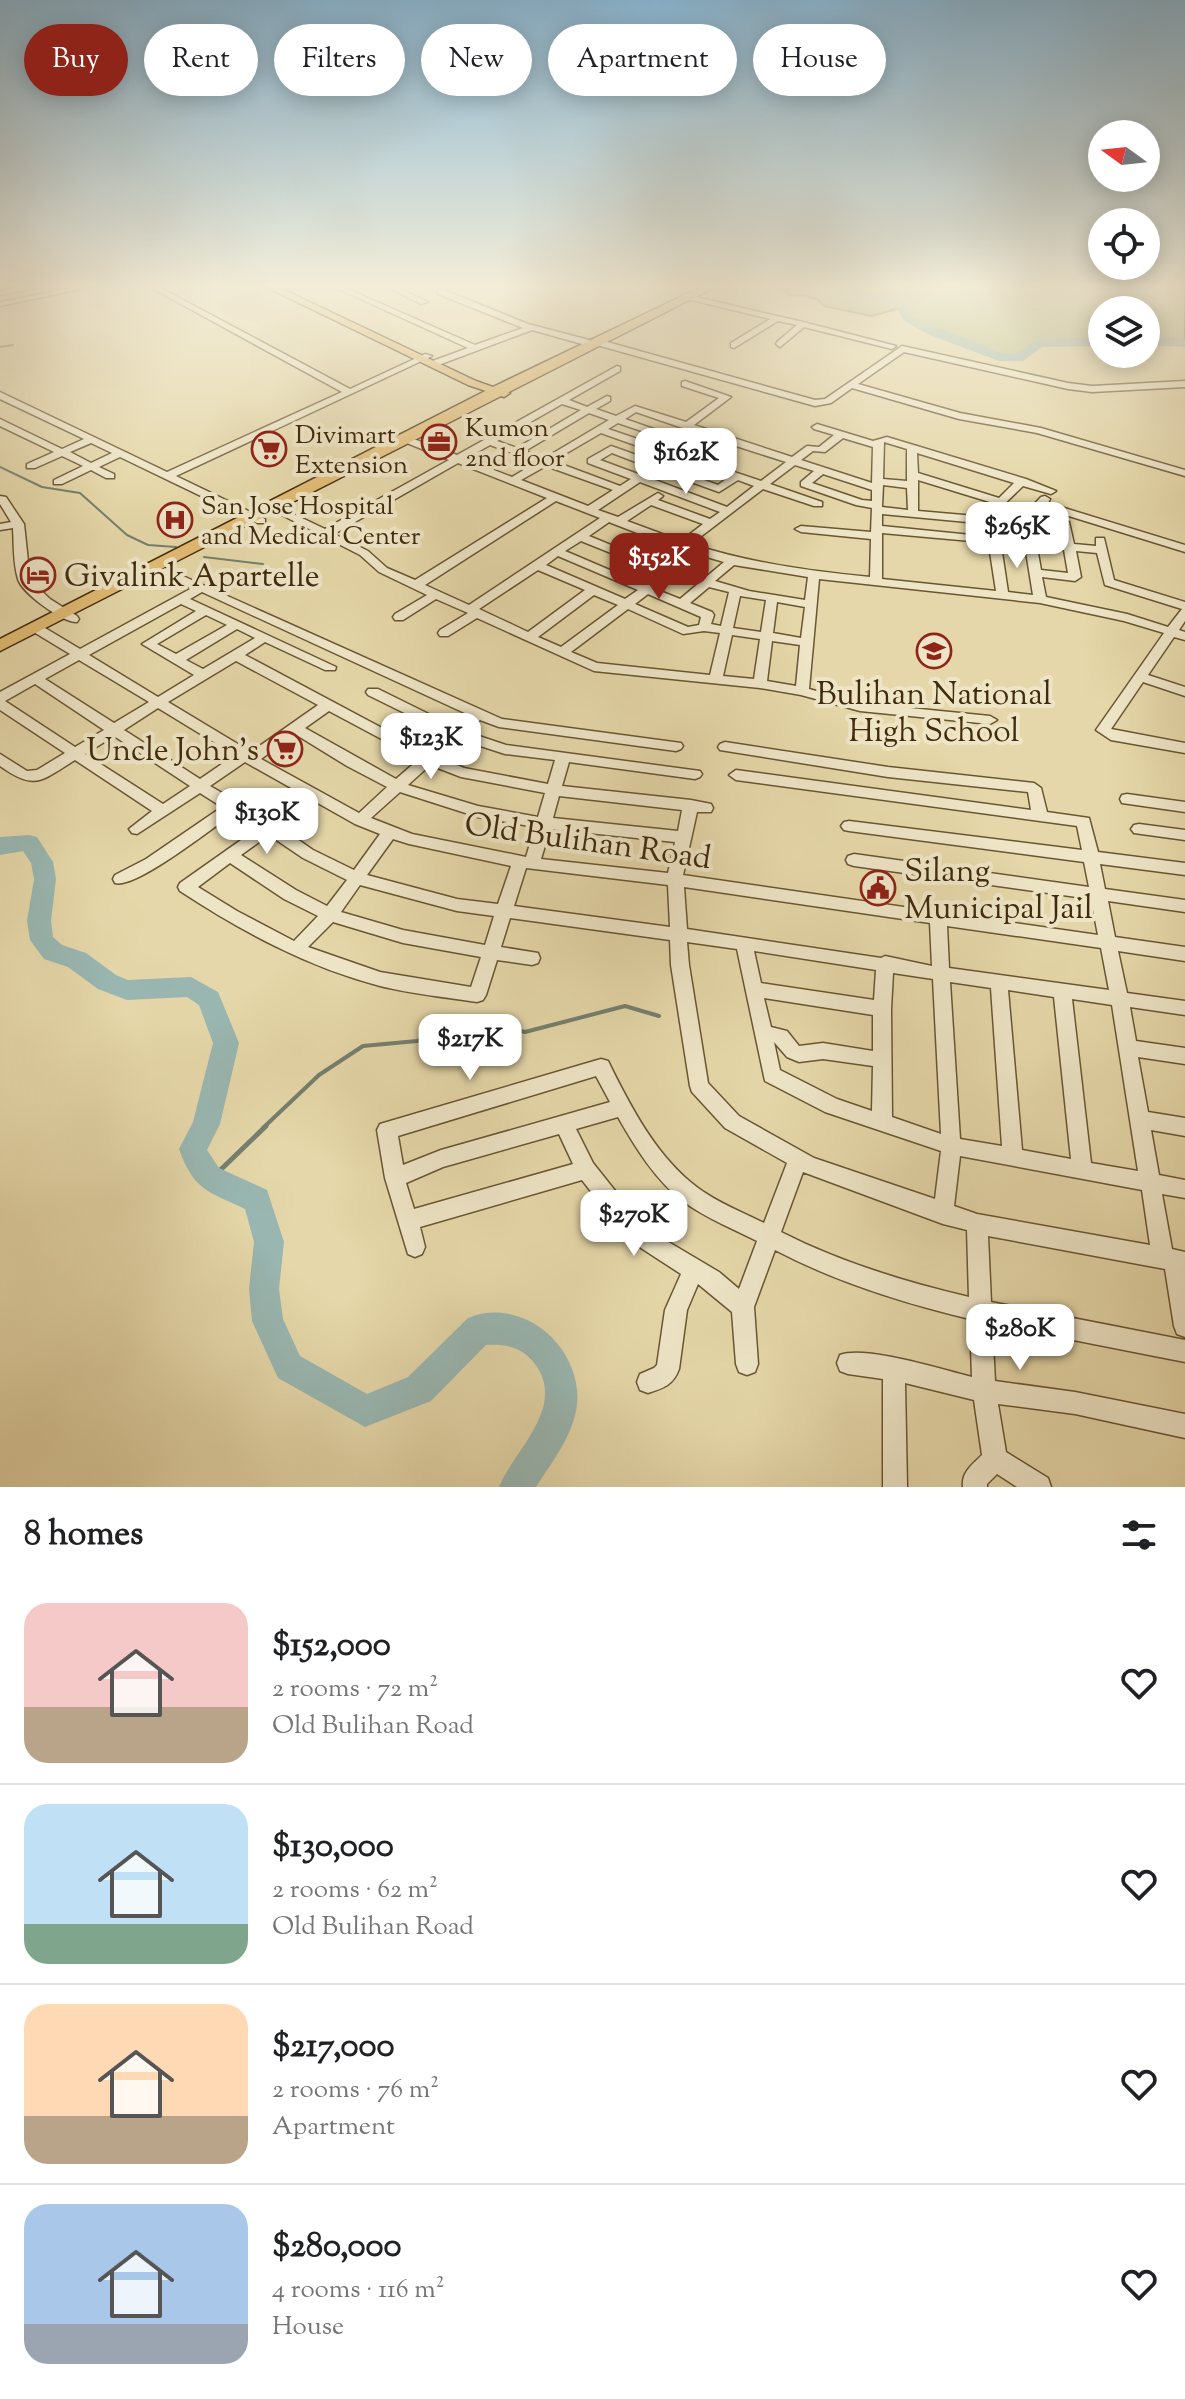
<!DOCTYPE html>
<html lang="en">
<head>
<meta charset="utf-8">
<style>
	body { margin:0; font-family:"Sorts Mill Goudy",serif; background:#f6f6f6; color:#202124; height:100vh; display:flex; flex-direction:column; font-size:30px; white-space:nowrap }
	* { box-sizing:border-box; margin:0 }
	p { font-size:26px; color:#757577 }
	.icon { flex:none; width:44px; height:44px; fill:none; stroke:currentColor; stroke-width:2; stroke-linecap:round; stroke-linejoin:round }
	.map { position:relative; height:1487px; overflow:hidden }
	.panel { display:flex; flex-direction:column; background:#fff; flex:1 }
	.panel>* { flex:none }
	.top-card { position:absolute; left:24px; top:24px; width:1138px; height:72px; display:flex; gap:16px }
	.needle { width:52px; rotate:285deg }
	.controls { position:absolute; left:1088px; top:120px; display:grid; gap:16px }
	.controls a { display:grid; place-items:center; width:72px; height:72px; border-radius:50%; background:#fff; box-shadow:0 4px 20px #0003; font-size:40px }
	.price { position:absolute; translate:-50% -68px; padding:0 18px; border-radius:16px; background:#fff; color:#222; font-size:26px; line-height:52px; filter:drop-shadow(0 2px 4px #0008) }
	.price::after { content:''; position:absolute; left:50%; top:48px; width:24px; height:18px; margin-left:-12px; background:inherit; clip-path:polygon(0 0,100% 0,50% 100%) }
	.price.selected { background:#8f2418; color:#fff }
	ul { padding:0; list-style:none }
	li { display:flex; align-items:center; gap:24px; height:200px; padding:0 24px }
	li+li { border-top:2px solid #e0e0e0 }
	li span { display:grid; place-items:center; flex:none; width:224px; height:160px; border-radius:24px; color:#555 }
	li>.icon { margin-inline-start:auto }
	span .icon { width:96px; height:96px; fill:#fffc; stroke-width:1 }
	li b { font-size:34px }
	h2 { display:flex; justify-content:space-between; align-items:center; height:96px; padding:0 24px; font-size:34px }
	.chip { padding:0 28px; border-radius:36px; background:#fff; box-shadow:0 4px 20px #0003; font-size:28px; line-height:72px }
	.chip.selected { background:#8f2418; color:#fff }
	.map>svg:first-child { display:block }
	.green { fill:#b6be87; stroke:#7b7449; stroke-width:2 }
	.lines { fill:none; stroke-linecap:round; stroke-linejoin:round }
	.stream-far2 { stroke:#757f6f; stroke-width:2 }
	.stream-far1 { stroke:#757f6f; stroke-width:4 }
	.stream { stroke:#757f6f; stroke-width:5 }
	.river { fill:#99b7b2; fill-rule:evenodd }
	.minor-casing { stroke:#695632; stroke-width:3 }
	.major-casing { stroke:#402b0b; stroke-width:3 }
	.highway-casing { stroke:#402b0b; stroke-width:3 }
	.minor { fill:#eee5c7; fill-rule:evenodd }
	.major { fill:#e2bc74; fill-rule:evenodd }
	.highway { fill:#e2bc74; fill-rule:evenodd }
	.labels { text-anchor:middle; stroke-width:8; stroke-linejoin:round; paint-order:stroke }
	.far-poi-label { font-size:26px; fill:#402b0b; stroke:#eee5c7; text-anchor:start }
	.poi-label { font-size:32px; fill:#402b0b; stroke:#eee5c7; text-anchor:start }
	.street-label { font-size:32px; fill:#402b0b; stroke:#eee5c7 }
</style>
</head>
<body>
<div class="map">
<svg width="1185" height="1487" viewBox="0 0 1185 1487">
	<rect width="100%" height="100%" fill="#e5d7a9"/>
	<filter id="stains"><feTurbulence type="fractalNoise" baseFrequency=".0025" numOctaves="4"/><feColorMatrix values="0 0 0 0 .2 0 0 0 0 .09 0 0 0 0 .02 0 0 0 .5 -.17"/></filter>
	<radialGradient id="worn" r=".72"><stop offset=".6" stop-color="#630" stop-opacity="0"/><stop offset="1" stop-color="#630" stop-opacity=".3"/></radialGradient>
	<!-- green -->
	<polygon class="green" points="782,286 1185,286 1185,342 1146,340 1146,310 1102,310 1102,341 1036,342 1017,356 1001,356 935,331 911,319 903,307 872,316 824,306 818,300 805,296 789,295"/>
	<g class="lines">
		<!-- stream-far2 -->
		<g class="stream-far2">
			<polyline points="0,347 13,345"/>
			<polyline points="0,467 42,487 80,493 127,535 148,545 176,547"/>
			<polyline points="204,557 263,564"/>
		</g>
		<!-- stream-far1 -->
		<polyline class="stream-far1" points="263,1128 319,1075 363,1046 417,1041 481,1022 525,1032 625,1006 659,1016"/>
		<!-- stream -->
		<polyline class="stream" points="210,1180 266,1126"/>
		<!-- river -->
		<g class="river">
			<path d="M810,286c20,-2 81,6 96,19 3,3 4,8 6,12l89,36 15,1 23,-15 63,-1v8l-60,1 -19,14h-24l-69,-26 -26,-14 -7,-12 -15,-6z"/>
			<polygon points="1146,337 1185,339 1185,347 1146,345"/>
			<path d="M29,835l8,2 16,25 3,17 -5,42 2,16 9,8 24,8 30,22 12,5 63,-3 27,15 21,51 -19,81 -13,26 12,18 48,22 17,52 -5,47 4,30 17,37 67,38 41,-17 60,-59c55,-23 115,30 109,87 -4,31 -25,57 -41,82h-37c15,-37 68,-80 36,-123 -13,-17 -29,-20 -49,-19l-55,56 -66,26 -87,-49 -26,-57 -3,-32 5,-47 -9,-33c-37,-18 -51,-18 -66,-60l14,-27 20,-79 -14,-38 -12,-8 -60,3 -29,-11 -30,-22 -24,-8 -14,-19 -3,-19 7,-42 -3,-16 -8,-12 -23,4v-18z"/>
		</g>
		<!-- minor casing -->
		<g class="minor-casing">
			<g id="minor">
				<polygon points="29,286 44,286 0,295 0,291"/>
				<polygon points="82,286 95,286 0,306 0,302"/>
				<path d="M148,286h9l193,103 75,-35 7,2 -256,120 89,43v4h-8l-137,-66 -21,10 15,7v4h-8l-15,-8 -29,14h-8v-4l29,-14 -21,-10 -27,12h-8v-4l27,-12 -54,-26v-7l62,30 22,-10 -84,-40v-7l167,80 175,-80zM91,443l21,10 -21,10 -21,-11z"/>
				<polygon points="332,286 341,286 475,345 523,328 438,294 438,290 444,290 528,324 593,341 600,340 815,400 825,399 902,346 1068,383 1092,386 1185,381 1185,387 1092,392 1068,389 904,352 858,384 960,413 1041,428 1185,470 1185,476 1037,433 959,419 852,388 831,403 815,406 597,345 593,347 532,330 433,367 429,364 430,362 468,348"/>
				<polygon points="385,286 394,286 428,302 421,304"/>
				<polygon points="683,294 803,322 896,346 892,349 804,327 780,347 776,344 777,342 797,325 778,321 734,348 731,347 731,343 770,319 683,298"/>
				<path d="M617,366l3,1v4l-51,29 18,7 20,-11 3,1v4l-14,8 20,7 19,-10 51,16 33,-24 -37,-12v-4l3,-1 46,16 -37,28 98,32 15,-11 12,1 15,-12 -20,-6 -2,-2 5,-3 56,17 14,-4 139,42 30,12 -5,3 -28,-8 -26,25 -4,1 -5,-3 5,-6 -75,-23v31l104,9 2,-5 17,-18 4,-1 5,3 -2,4 137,42v7l-142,-44 -10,10 2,22 28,3 -4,-19 2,-2h8l5,22 22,2v-8h8l10,42 71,22v19l-6,9 6,2v8l-11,-3 -26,38 37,12v9l-42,-14 -32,47 74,14v10l-74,-13 -15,-10 68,-97 -40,-12 -84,-18 -221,-24 -10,110 51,14 130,13 7,4 -7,4 -130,-13 -59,-16 -41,-7 -166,-17 -117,-53 -29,18h-8l-2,-3 2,-3 28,-17 -32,-14 -33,21h-8l-2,-3 2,-3 32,-19 -48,-23 -19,-17 -86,-44 5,-3 4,1 42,20 124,-69 -47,-19v-4h6l49,18zM562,404l19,6 -64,38 -20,-7zM636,412l64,22 -27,17 -65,-22 10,-6 41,14h6v-4l-40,-14zM589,413l20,7 -64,38 -20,-7zM601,433l65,23 -10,6 -45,-16 -23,13v4l43,16 -11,7 -67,-25zM709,437l19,6 -27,18 -19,-6zM843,438l30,9 -1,36 -71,-23 12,-9 12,1zM884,442l23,7v32l-24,-2zM490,445l47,17 -25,15 -47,-18zM736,446l50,16 -25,19 -51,-17zM612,453l37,14 -11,7 -38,-14zM917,453l97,30 -15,15 -81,-25zM675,459l54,18 -11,8 -53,-19zM458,463l89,35 -132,82 -28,-12 -19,-17 -34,-17zM795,465l19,6 -13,11v4l55,19 16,3 -1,24 -70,-6 -6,3 6,3 70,7 -1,38c-61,-6 -120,-14 -179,-33l72,-55 51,17h8v-4l-52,-18zM546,466l67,24 -25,16 -67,-26zM658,470l61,22 19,-12 16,6 -27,21 -80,-30zM823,474l49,16v11l-10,-1 -50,-17zM640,482l80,30 -10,7 -52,-19 5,-4 -5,-3 -40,24 -20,-7zM883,485l24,3 1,22 -26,-3zM556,501l44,17 -131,87 -44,-20zM651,505l52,19 -22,17 -54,-20zM882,514l140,13 11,68 -25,-3 -6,-40 -6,-3 -6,3 6,39 -114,-12v-46l89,8 6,-3 -6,-3 -89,-9zM609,522l5,2 44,17 -23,14 -46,-19zM581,541l55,22 31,-19 23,7 -45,34 -80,-34zM1037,547l27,3 4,23 -27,-3zM1076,551l21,2 8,32 77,24 -14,18 -41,-13 -81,-17 -4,-20 33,4 6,-4zM700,555l24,7 -44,37 -25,-10zM558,556l80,34 -13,9 -79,-34zM734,565l74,12 -3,23 -56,-9 -34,-10zM538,570l47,20 -57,42 -49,-23zM709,587l20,5 -8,34 -10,-2 3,-9 -2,-3 -22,-9zM648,594l53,23 -2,8 -11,2 -53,-23zM594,595l24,10 -57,42 -23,-10zM740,596l26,4 -5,32 -28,-4zM777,602l28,5 -4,31 -28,-5zM628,609l55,25 21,-3 16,2 -10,42 -113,-12 -26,-11zM732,635l28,4 -6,40 -31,-3zM772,641l28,4 -4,41 -29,-5z"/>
				<path d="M0,496l6,1 18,27 6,56 20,19 27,17 2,3 -2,3c-14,1 -55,-29 -59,-43 -5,-16 -4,-35 -5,-51l-13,2v-6l11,-2 -11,-18z"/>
				<path d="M165,568l337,151 179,24 2,3 -2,3 -5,2 -177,-24 -19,-7 -13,12 39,13 194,26 2,3 -2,3 -5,2 -126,-17 -7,24 129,14 20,4 2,4 -2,4h-14l-14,63 415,60 -7,-36 -237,-33 -6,-2 -2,-4 2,-4 6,-2 235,33 -5,-25 -235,-31 -5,-1 -3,-4 3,-4 5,-1 233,29 -5,-24 -341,-46 -7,-5 7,-5 295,40 -3,-18 -140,-15 -168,-27 -2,-3 2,-3 5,-2 163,25 146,16 7,5 6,24 42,6 9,34 87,11v12l-85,-11 5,25 80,11v12l-77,-11 7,36 70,10v14l-67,-10 9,42 58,8v14l-55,-8 6,34 49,7v16l-47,-7 10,55 37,6v18l-34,-6 8,45 26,5v18l-23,-4 10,55 13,3v85l-8,-3 -3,-8 -9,-57 -177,-33 3,66 194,38v22l-193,-38 3,57 80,11 110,22v24l-110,-24 -77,-10 8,48 42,26 3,9h-34l-20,-13 -10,10v3h-24c-2,-15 10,-23 19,-32l-8,-55 -69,-17 2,104h-24v-108l-35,-5 -8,-3 -3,-8 3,-8c25,-10 104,15 132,22l-2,-58c-67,-16 -134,-37 -195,-69l-21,57 4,57 -3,8 -8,3 -8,-3 -3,-8 -4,-52 -34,-28 -11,26 -8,59c-6,16 -15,19 -31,24l-8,-3 -3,-8 3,-8 14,-6 3,-3 8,-55 16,-36 -40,-26 -31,-32 -28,-36 -162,47 5,20 -3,7 -7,3 -7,-3 -23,-76 -8,-48 3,-6 221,-65 7,2c22,45 49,97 90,127 20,15 44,24 66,35l23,-60 -62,-35 -33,-36 -2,-6 -19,-121 -1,-25 -160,-22 -9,29 37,6 2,5 -2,5 -6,2 -35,-5 -11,35 -3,5 -6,2c-32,-5 -65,-8 -97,-16 -73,-19 -137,-54 -200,-95l-2,-4 2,-4 78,-55 -25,-14c-21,14 -97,75 -118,69l-2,-4 2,-4 31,-16 76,-52 -22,-14 -63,41 -5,-1 -3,-4 23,-18 -77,-51c-34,21 -40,31 -75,6v-12l27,17 10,-1 28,-17 -65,-43v-18l70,-38 -38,-23 -2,-3 2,-3h8l40,24 112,-61 -31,-15 -2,-2zM202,592l267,123 -14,12 -77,-38h-10l-2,3 2,3 79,39 -20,18 -182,-97 20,-13 60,28h10l1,-3 -146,-68zM181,604l15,7 -54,33 52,31 -36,22 -69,-42zM206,615l21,10 -51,29 -19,-10zM237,629l18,9 -52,31 -17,-9zM79,660l70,42 -35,21 -69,-44zM236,661l82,44 -67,47 -83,-50zM35,684l69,46 -29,17 -70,-46zM158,708l77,47 -35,24 -76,-49zM329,711l90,48 -23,20 -91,-51zM295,734l52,32 40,21 -28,26 -98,-54zM114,736l76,50 -27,18 -78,-50zM459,739l46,15 50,6 -7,24 -84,-16 -26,-11zM245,762l110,62 25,10 -26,36 -41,-20 -39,-27 -64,-37zM430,765l31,12 84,16 -7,24 -60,-11 -70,-21zM400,792l78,25 57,10 -9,30 -114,-23 -41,-16zM559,796l123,14 -4,21 -125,-13zM550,829l125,13 -7,31 -127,-14zM269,835l34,23 44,22 -20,26 -31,-16 -55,-35zM393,839l16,5 102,22 -13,38 -41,-5 -90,-24zM230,863l54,36 34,17 -24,25 -57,-30 -39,-24zM526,868l142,17 2,42 -156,-21zM360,885l97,26 37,5 -9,29 -82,-15 -62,-18zM684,887l246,36 2,43 -47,-10 -4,2 -194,-29zM333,922l70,21 78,14 -10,30 -91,-15 -72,-25zM947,926l154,22 8,42 -160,-22zM687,942l50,7 28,132 60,31 116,39 -6,48 -121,-41 -75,-42 -31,-33 -19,-118zM754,951l122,19 -2,30 -113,-17zM893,973l40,6 8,155 -49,-17 -1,-108zM950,982l41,6 11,158 -42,-7zM1008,990l46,7 17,162 -49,-9zM764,998l109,17v36l-50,-8 -24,3 -12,-15 -16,-4zM1072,999l40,6 26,166 -47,-8zM774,1042l13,15 12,5 24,-3 50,7 -1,45 -35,-12 -57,-29zM596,1076l14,26 -169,48 -38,15 -5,-29zM618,1117c17,30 38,64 66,85 22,16 49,27 73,39l-18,48 -20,-17 -64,-38 -31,-32 -31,-39 -17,-34zM559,1134l14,30 -159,45 -8,-26 37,-16zM960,1156l182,34 8,55 -173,-31 -23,-8zM803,1172l140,52 24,6 2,67c-64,-15 -129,-35 -188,-65z"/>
				<polygon points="1127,794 1185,802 1185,812 1122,803 1120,799 1122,795"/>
				<polygon points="1139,824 1185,830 1185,840 1134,833 1131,829 1134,825"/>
			</g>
		</g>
		<!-- major casing -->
		<g class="major-casing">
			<polygon id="major" points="264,286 276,286 476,381 510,393 504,397 468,385"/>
		</g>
		<!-- highway casing -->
		<g class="highway-casing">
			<polygon id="highway" points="703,286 717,286 0,651 0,639 495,386"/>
		</g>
		<!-- minor -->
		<use href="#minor" class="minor"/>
		<!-- major -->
		<use href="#major" class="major"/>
		<!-- highway -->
		<use href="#highway" class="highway"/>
	</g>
	<!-- sky -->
	<linearGradient id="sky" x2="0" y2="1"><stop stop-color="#88b5d2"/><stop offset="0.58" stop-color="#f3edd8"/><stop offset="1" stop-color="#f3edd8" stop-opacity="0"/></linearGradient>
	<rect width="1185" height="494" fill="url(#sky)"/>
	<!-- icons -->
	<defs>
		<g id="office-ring" transform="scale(1.8)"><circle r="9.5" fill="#eee5c7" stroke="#8f2418" stroke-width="1.5"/><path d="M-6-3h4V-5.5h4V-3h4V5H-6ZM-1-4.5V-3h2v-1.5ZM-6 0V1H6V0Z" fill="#8f2418"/></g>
		<g id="supermarket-ring" transform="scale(1.8)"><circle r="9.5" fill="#eee5c7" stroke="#8f2418" stroke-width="1.5"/><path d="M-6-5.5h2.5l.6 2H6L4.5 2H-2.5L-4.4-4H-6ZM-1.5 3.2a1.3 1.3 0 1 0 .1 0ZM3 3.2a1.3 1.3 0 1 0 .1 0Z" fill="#8f2418"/></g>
		<g id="hospital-ring" transform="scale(1.8)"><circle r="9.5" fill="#eee5c7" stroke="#8f2418" stroke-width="1.5"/><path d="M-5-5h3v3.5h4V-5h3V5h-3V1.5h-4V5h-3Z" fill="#8f2418"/></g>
		<g id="hotel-ring" transform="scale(1.8)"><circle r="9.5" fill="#eee5c7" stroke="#8f2418" stroke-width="1.5"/><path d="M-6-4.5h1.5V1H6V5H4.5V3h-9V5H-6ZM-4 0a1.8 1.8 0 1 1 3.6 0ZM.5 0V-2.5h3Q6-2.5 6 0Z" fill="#8f2418"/></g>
		<g id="school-ring" transform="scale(1.8)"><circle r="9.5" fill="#eee5c7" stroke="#8f2418" stroke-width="1.5"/><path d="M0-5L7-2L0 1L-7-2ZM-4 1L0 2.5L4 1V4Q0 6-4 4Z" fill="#8f2418"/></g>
		<g id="civic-ring" transform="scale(1.8)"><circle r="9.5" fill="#eee5c7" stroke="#8f2418" stroke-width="1.5"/><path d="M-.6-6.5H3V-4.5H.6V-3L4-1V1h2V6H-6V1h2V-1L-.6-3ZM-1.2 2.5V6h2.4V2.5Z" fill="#8f2418"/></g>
	</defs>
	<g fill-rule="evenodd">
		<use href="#office-ring" x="439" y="442"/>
		<use href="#supermarket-ring" x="269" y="449"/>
		<use href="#hospital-ring" x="175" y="520"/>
		<use href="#hotel-ring" x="38" y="575"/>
		<use href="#school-ring" x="934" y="651"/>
		<use href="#supermarket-ring" x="285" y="749"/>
		<use href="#civic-ring" x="878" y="888"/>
	</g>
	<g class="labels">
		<!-- far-poi labels -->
		<g class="far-poi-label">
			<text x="465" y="436">Kumon<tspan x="465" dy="30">2nd floor</tspan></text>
			<text x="295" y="443">Divimart<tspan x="295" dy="30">Extension</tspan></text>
			<text x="201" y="514">San Jose Hospital<tspan x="201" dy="30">and Medical Center</tspan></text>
		</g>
		<!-- poi labels -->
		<g class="poi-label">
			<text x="64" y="586">Givalink Apartelle</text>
			<text x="934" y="704" text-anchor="middle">Bulihan National<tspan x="934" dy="37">High School</tspan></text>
			<text x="259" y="760" text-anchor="end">Uncle John's</text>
			<text x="904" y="881">Silang<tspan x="904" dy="37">Municipal Jail</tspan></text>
		</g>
		<!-- street labels -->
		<g class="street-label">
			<text transform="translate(588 840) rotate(8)" y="11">Old Bulihan Road</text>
		</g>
	</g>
	<rect width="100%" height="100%" filter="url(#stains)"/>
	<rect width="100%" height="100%" fill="url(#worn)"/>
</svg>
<div class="controls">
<a><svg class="needle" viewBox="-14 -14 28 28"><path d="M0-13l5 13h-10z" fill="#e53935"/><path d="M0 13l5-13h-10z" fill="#757577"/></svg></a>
<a><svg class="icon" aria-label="locate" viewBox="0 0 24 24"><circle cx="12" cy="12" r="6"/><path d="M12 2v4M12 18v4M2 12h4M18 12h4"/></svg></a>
<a><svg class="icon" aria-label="layers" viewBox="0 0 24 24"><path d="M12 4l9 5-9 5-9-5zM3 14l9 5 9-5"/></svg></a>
</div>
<b class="price" style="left:686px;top:496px">$162K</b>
<b class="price" style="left:1017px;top:570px">$265K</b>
<b class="price selected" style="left:659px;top:601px">$152K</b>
<b class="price" style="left:431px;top:781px">$123K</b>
<b class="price" style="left:267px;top:856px">$130K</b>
<b class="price" style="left:470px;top:1082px">$217K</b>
<b class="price" style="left:634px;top:1258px">$270K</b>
<b class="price" style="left:1020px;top:1372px">$280K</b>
<div class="top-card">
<a class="chip selected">Buy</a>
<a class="chip">Rent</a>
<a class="chip">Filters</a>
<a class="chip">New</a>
<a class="chip">Apartment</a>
<a class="chip">House</a>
</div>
</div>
<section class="panel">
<h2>8 homes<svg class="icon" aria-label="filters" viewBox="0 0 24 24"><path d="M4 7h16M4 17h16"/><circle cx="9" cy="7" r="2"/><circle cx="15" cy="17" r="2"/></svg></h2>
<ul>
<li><span style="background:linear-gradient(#f6c9c9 65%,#b9a48a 0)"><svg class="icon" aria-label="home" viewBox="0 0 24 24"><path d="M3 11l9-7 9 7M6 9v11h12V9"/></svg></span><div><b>$152,000</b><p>2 rooms · 72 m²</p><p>Old Bulihan Road</p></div><svg class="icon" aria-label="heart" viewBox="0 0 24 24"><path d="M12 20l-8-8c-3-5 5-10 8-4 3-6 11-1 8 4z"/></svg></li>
<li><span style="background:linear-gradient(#bfe0f5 75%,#7fa58c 0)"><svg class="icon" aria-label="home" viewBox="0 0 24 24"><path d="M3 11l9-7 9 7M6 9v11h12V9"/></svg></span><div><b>$130,000</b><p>2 rooms · 62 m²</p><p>Old Bulihan Road</p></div><svg class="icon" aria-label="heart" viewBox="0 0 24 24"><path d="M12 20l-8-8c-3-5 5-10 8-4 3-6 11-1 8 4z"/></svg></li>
<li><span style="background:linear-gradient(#ffd9b3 70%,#b9a48a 0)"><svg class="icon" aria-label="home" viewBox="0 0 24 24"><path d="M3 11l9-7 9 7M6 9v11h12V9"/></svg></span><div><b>$217,000</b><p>2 rooms · 76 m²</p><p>Apartment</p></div><svg class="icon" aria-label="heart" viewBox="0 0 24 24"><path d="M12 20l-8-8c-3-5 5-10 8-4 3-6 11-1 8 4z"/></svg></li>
<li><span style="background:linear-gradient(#a9c7e8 75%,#9aa5b1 0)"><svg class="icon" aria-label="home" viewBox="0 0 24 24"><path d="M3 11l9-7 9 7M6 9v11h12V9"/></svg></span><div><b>$280,000</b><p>4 rooms · 116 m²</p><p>House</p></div><svg class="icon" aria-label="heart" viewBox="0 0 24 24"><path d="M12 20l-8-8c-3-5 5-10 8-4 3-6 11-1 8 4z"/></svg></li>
</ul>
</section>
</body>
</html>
